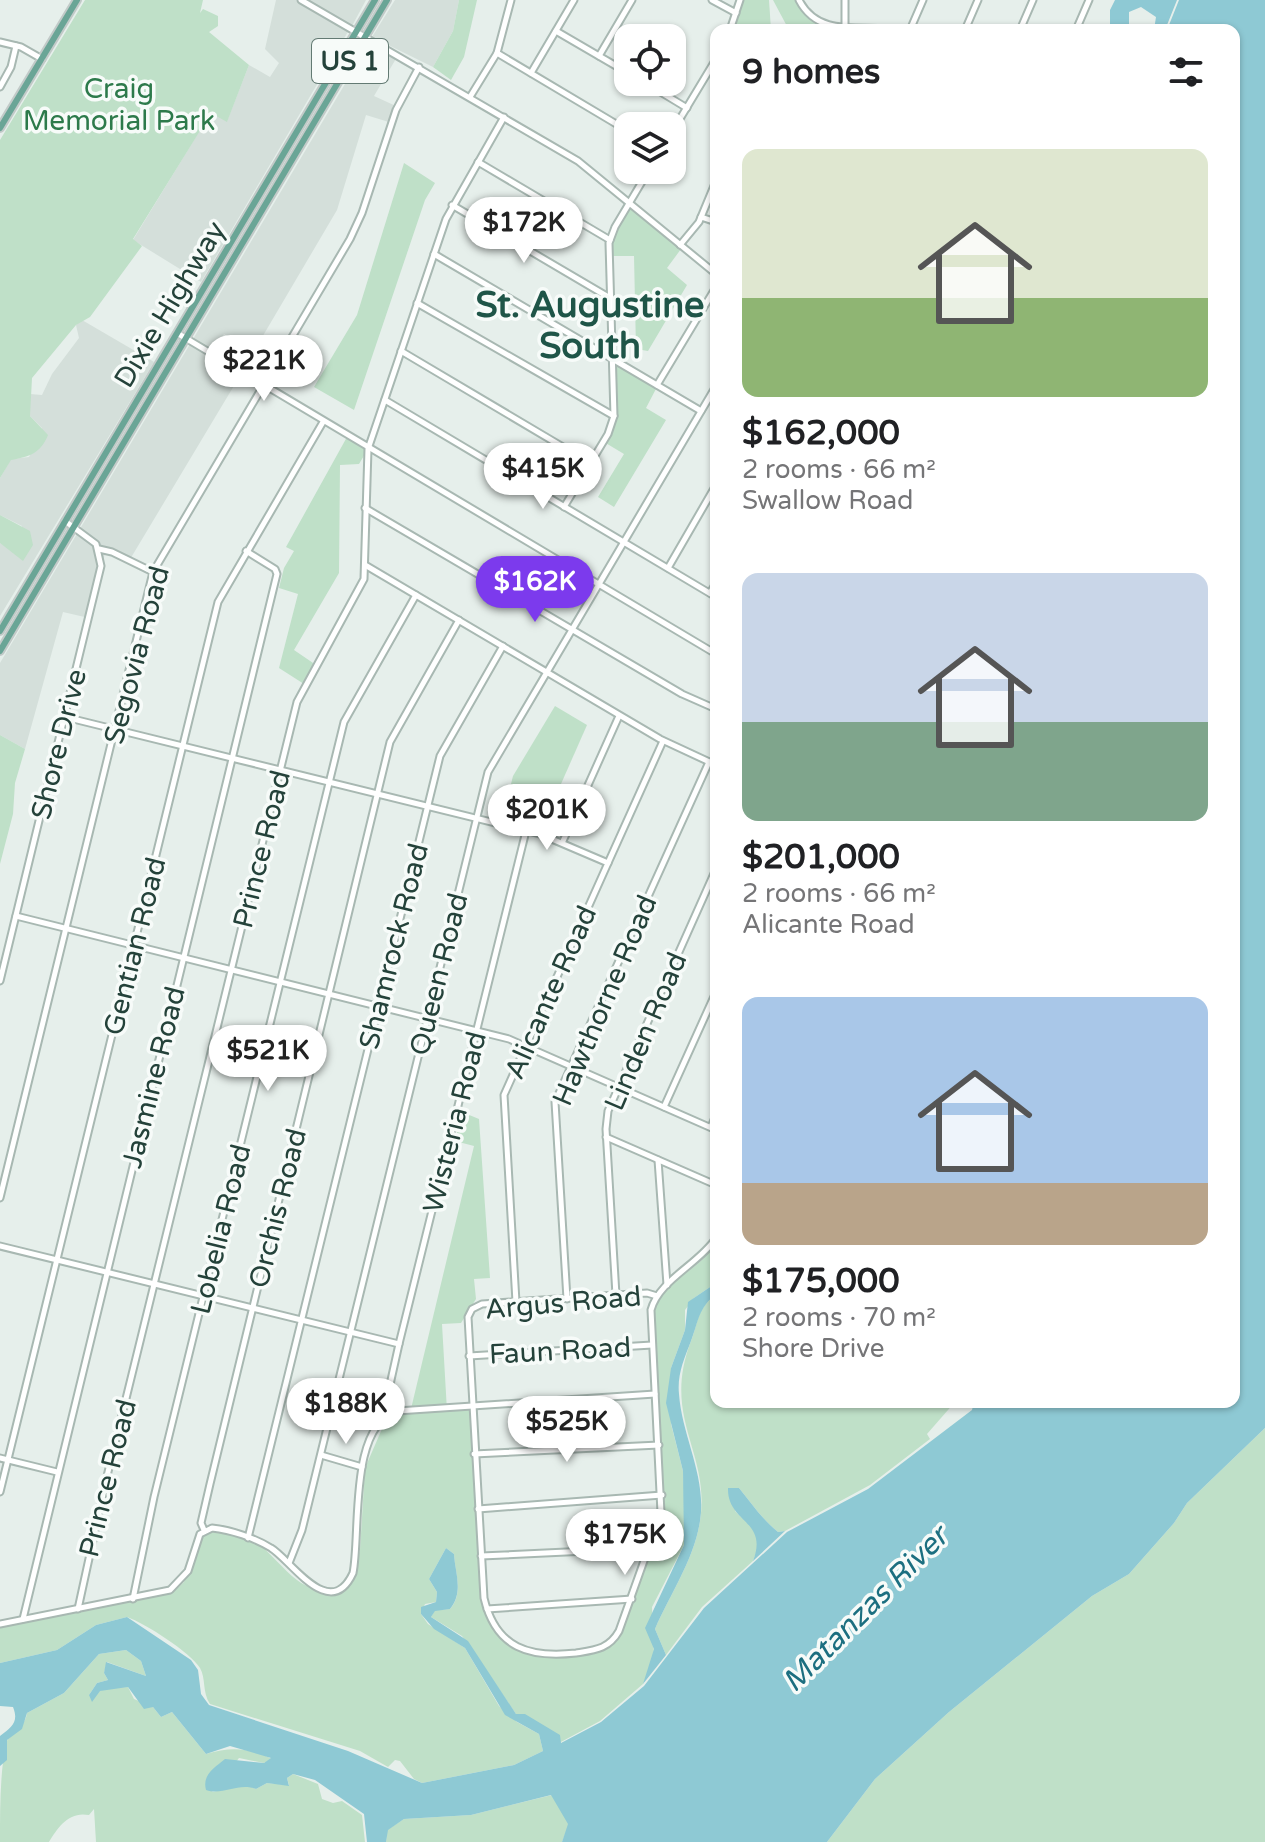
<!DOCTYPE html>
<html lang="en">
<head>
<meta charset="utf-8">
<style>
	body { margin:0; font-family:"Varela Round",sans-serif; background:#f2f2f2; color:#202124; height:100vh; display:flex; flex-direction:column; font-size:30px; white-space:nowrap }
	* { box-sizing:border-box; margin:0 }
	p { font-size:26px; color:#757577 }
	.icon { flex:none; width:44px; height:44px; fill:none; stroke:currentColor; stroke-width:2; stroke-linecap:round; stroke-linejoin:round }
	.map { position:relative; flex:1; overflow:hidden }
	.drawer { position:absolute; left:710px; top:24px; width:530px; height:1384px; display:flex; flex-direction:column; background:#fff; border-radius:16px; box-shadow:0 2px 6px #0004 }
	.drawer>* { flex:none }
	.fabs { position:absolute; left:614px; top:24px; display:grid; gap:16px }
	.fabs a { display:grid; place-items:center; width:72px; height:72px; border-radius:16px; background:#fff; box-shadow:0 2px 6px #0004; font-size:40px }
	.price { position:absolute; translate:-50% -68px; padding:0 18px; border-radius:28px; background:#fff; color:#222; font-size:26px; line-height:52px; filter:drop-shadow(0 2px 4px #0008) }
	.price::after { content:''; position:absolute; left:50%; top:48px; width:24px; height:18px; margin-left:-12px; background:inherit; clip-path:polygon(0 0,100% 0,50% 100%) }
	.price.on { background:#7c3aed; color:#fff }
	ul { padding:0; list-style:none }
	li { display:grid; align-content:center; gap:16px; height:424px; padding:0 32px }
	li span { display:grid; place-items:center; height:248px; border-radius:16px; color:#555 }
	li>.icon { margin-inline-start:auto }
	span .icon { width:144px; height:144px; fill:#fffc; stroke-width:1 }
	li b { font-size:34px }
	h2 { display:flex; justify-content:space-between; align-items:center; height:96px; padding:0 32px; font-size:34px }
	.map>svg:first-child { display:block }
	.built { fill:#d4dfda }
	.green { fill:#bfe0c8 }
	.water { fill:#8ec9d4 }
	.lines { fill:none; stroke-linecap:round; stroke-linejoin:round }
	.minor-casing { stroke:#a8b8b2; stroke-width:9 }
	.major-casing { stroke:#c2cac8; stroke-width:10 }
	.minor { stroke:#fff; stroke-width:5 }
	.major { stroke:#6aa596; stroke-width:6 }
	.labels { text-anchor:middle; stroke-width:7; stroke-linejoin:round; paint-order:stroke }
	.shield { fill:#f7fbf9; stroke:#637a73; stroke-width:2 }
	.shield-label { font-size:26px; font-weight:bold; fill:#24423a }
	.park-label { font-size:28px; fill:#2d7a4b; stroke:#f7fbf9 }
	.street-label { font-size:28px; fill:#24423a; stroke:#f7fbf9 }
	.water-label { font-size:30px; font-style:italic; fill:#1c6f80; stroke:#f7fbf9 }
	.district-label { font-size:36px; font-weight:bold; fill:#1f5548; stroke:#f7fbf9 }
</style>
</head>
<body>
<div class="map">
<svg width="1265" height="1842" viewBox="0 0 1265 1842">
	<rect width="100%" height="100%" fill="#e6efeb"/>
	<!-- built -->
	<g class="built">
		<polygon points="276,0 296,0 349,30 201,282 133,240 211,112 227,121 249,65 270,77 279,63 265,49"/>
		<polygon points="306,0 366,0 352,26"/>
		<polygon points="395,0 459,0 453,31 433,67 372,37"/>
		<polygon points="370,42 397,57 374,96 398,107 392,123 366,115 337,210 254,351 224,334 211,355 241,374 129,561 106,549 89,618 63,612 25,749 0,735 0,663"/>
		<polygon points="82,320 154,362 0,616 0,543 17,553 22,526 0,515 0,478 11,459 29,457 42,428 30,416 30,394 42,395 52,374 79,338 76,325"/>
	</g>
	<!-- green -->
	<g class="green">
		<path d="M85,0h118l-3,13 3,-4 15,7v10l-9,6 40,33 -22,57 -16,-9 -78,126 9,7 -52,71 -14,8 -44,53 -2,38 18,19c-7,18 -19,22 -37,25l-11,18v-338z"/>
		<polygon points="459,0 477,0 464,57 451,80 433,67 453,31"/>
		<polygon points="742,0 769,0 771,30 731,30"/>
		<polygon points="773,0 801,0 812,19 844,30 789,30"/>
		<polygon points="404,163 435,183 425,200 354,410 314,387 357,315"/>
		<polygon points="629,204 681,249 667,268 687,285 648,351 636,349 634,256 608,256 609,239"/>
		<polygon points="612,359 658,385 646,408 666,420 614,507 598,497 624,454 604,442 612,427"/>
		<polygon points="347,437 368,449 359,464 340,465 339,573 294,650 316,665 304,684 279,668 298,594 279,588 284,568 294,551 286,547"/>
		<polygon points="0,515 30,531 33,545 23,561 0,543"/>
		<polygon points="555,706 587,725 561,784 537,807 507,800 513,776"/>
		<polygon points="0,735 25,749 15,783 13,814 0,864"/>
		<path d="M462,1112l17,7 11,159 -16,1 2,20 -15,24 -19,1 5,87 27,-2 8,150 9,62 16,19 34,14 64,-4 15,-16 41,-112 3,-19 -10,-195c13,-29 46,-38 62,-65v40l-22,15 -9,12v20l-14,38v56l12,47 3,46 -2,28 -32,62 2,48 -7,21 -4,8 -43,37 -41,22c-11,-15 -25,-25 -43,-29l-54,-78 -31,-19 4,-7 15,-1c14,-16 5,-36 4,-55l-8,-6 -17,31 8,13 -1,10 -11,2 -4,10 7,10 37,24 34,58 18,16 22,12 4,17 -29,14 -92,18 -8,-4 -14,-18 -5,-1 -7,7 -28,-16 -150,-47c-8,-12 -4,-26 -10,-36 -9,-15 -55,-45 -73,-51l-31,8 -39,25 -57,13v-37l174,-35 10,-9 20,-52c39,-18 67,30 93,50 10,8 22,10 35,12l22,-19 6,-23 5,-82 23,-53 22,-2 64,-267 -19,-5z"/>
		<path d="M716,1294v108h239l-28,32 3,5 -60,46 -85,46 -7,1c-16,-13 -26,-28 -39,-44l-4,23 20,19 4,15 -6,16 -51,46 -36,48 -11,-26c15,-35 39,-69 45,-108 11,-69 -39,-102 -9,-180 9,-23 4,-29 25,-47z"/>
		<polygon points="1265,1428 1265,1842 827,1842 875,1779 949,1712 1092,1596 1129,1574 1174,1523 1187,1503"/>
		<path d="M126,1650l15,11 5,15 -39,-14 -3,11 4,7 -11,3 -8,12 18,-7 21,-1 6,12 19,8 8,10 11,-5 34,42c23,-7 43,-7 66,5l-8,4 -25,-5 -27,34 35,-7 9,4 11,-6 22,2 -2,-7 6,-4 25,10 4,15 11,4 9,-2 20,14 3,27h-269l-2,-33 -5,6c-20,-4 -31,12 -40,27h-49c0,-34 0,-69 6,-99 5,-13 19,-15 21,-30l37,-20 35,-39z"/>
		<polygon points="552,1795 569,1824 562,1842 386,1842 387,1830 404,1819 471,1815"/>
	</g>
	<!-- water -->
	<g class="water">
		<polygon points="1115,0 1177,0 1165,30 1154,30 1156,17 1141,7 1129,12 1129,30 1110,30 1110,10"/>
		<path d="M1179,0h86v1428l-78,75 -13,20 -45,51 -37,22 -143,116 -74,67 -48,63h-265l6,-18 -17,-29 -80,20 -67,4 -16,11 -2,12h-19l-3,-28 -49,-34 -22,-6 -6,4 2,8 -22,-3 -11,6c-18,-7 -33,7 -50,1 -4,-15 8,-22 19,-31l39,4 7,-5 -41,-12 -24,8 -34,-42 -11,5 -8,-10 -9,2 -16,-22 -28,4 -8,11 -3,-7 8,-12 11,-3 -4,-7 2,-11 40,14 -5,-15 -15,-11 -27,4 -35,39 -37,20 -5,16 -15,11v20l-7,6v-30c12,-9 19,-14 13,-29l-13,-1v-43l57,-13 39,-25 31,-8 64,43 7,10 3,24 8,11 139,46 74,32 92,-18 29,-14 -4,-17 -34,-19 -40,-67 -31,-19 -13,-15v-7l15,-5 1,-10 -8,-13 17,-31 8,6c1,19 10,38 -4,55l-15,2 -4,6 37,24 48,73h9l35,21 1,8 40,-21 43,-36 60,-78 83,-76 81,-43 104,-79 2,-8h260v-1372h-67z"/>
		<path d="M716,1283v11c-18,15 -17,26 -25,47 -7,18 -14,34 -12,53 3,43 28,83 21,127 -6,39 -30,73 -45,108l11,26 -23,29 11,-35 -9,-21 39,-83 -1,-74 -17,-68 5,-35 14,-38 3,-28z"/>
		<path d="M728,1488h11c13,16 23,31 39,44l7,-1 -32,30c16,-41 -26,-38 -25,-73z"/>
	</g>
	<g class="lines">
		<!-- minor casing -->
		<g class="minor-casing">
			<g id="minor">
				<polyline points="301,0 578,161 716,274"/>
				<polyline points="712,0 736,13"/>
				<path d="M799,0c20,39 64,24 100,30"/>
				<polyline points="845,28 845,0"/>
				<polyline points="730,30 740,0"/>
				<polyline points="910,30 923,0"/>
				<polyline points="965,30 978,0"/>
				<polyline points="1020,30 1033,0"/>
				<polyline points="1076,30 1089,0"/>
				<polyline points="556,31 628,73"/>
				<polyline points="0,42 21,47 42,59"/>
				<polyline points="497,53 628,131"/>
				<polyline points="599,56 632,0"/>
				<polyline points="531,73 574,0"/>
				<polyline points="644,82 687,108"/>
				<polyline points="0,87 11,67 16,46"/>
				<polyline points="470,97 497,53 511,0"/>
				<polyline points="672,132 716,59"/>
				<polyline points="478,162 610,240"/>
				<polyline points="452,205 610,298"/>
				<polyline points="701,217 716,222"/>
				<polyline points="680,245 699,222 716,181"/>
				<polyline points="434,254 701,411"/>
				<polyline points="417,303 614,416"/>
				<polyline points="177,333 716,654"/>
				<polyline points="401,351 590,463"/>
				<polyline points="657,385 716,287"/>
				<polyline points="385,400 716,597"/>
				<polyline points="564,507 608,434 614,416 609,243 615,227 649,170"/>
				<polyline points="365,508 682,694 716,709"/>
				<polyline points="99,549 112,552 153,572"/>
				<polyline points="365,565 660,739 716,765"/>
				<polyline points="668,568 716,485"/>
				<polyline points="710,593 716,583"/>
				<polyline points="65,717 540,834 608,863 504,1095 516,1302"/>
				<polyline points="563,841 619,716"/>
				<polyline points="608,863 663,741"/>
				<polyline points="16,916 509,1039 716,1130"/>
				<polyline points="0,981 101,566 96,544 65,521"/>
				<polyline points="664,1107 716,992"/>
				<polyline points="711,1127 716,1115"/>
				<polyline points="606,1137 716,1185"/>
				<polyline points="658,1160 667,1285"/>
				<polyline points="0,1198 153,572 350,239 362,213 396,110 419,67"/>
				<polyline points="0,1246 399,1344"/>
				<polyline points="616,1295 606,1129 608,1111 716,869"/>
				<path d="M657,1296l-10,-3 -165,11 -10,5 -4,8 16,281c12,51 46,60 92,55 19,-3 33,-4 43,-22l42,-118 -10,-203c8,-30 48,-46 65,-72"/>
				<polyline points="567,1299 555,1102 709,762"/>
				<polyline points="469,1356 652,1345"/>
				<polyline points="390,1414 387,1398 399,1344 526,831"/>
				<polyline points="474,1454 659,1445"/>
				<polyline points="321,1455 362,1467"/>
				<polyline points="0,1458 57,1472"/>
				<polyline points="0,1492 218,602 323,422"/>
				<polyline points="478,1509 662,1495"/>
				<polyline points="204,1530 201,1523 210,1484 390,742 459,620"/>
				<polyline points="248,1538 440,756 503,646"/>
				<polyline points="481,1556 651,1548"/>
				<polyline points="289,1563 302,1530 488,772 716,386"/>
				<polyline points="133,1599 154,1497 344,722 416,595"/>
				<polyline points="78,1609 107,1476 297,702 364,579 368,449 446,219 504,117"/>
				<polyline points="487,1609 632,1599"/>
				<polyline points="23,1619 277,574 275,569 246,551"/>
				<path d="M0,1624l170,-34 18,-19 12,-37 12,-6c19,2 43,10 59,20 19,11 59,75 82,25 8,-39 -5,-147 44,-162l258,-17"/>
			</g>
		</g>
		<!-- major casing -->
		<g class="major-casing">
			<g id="major">
				<polyline points="0,128 77,0"/>
				<polyline points="0,631 375,0"/>
				<polyline points="0,651 387,0"/>
			</g>
		</g>
		<!-- minor -->
		<use href="#minor" class="minor"/>
		<!-- major -->
		<use href="#major" class="major"/>
	</g>
	<g class="labels">
		<!-- shield labels -->
		<rect class="shield" x="312" y="39" width="76" height="44" rx="6"/>
		<g class="shield-label">
			<text x="350" y="70">US 1</text>
		</g>
		<!-- park labels -->
		<g class="park-label">
			<text x="119" y="98">Craig<tspan x="119" dy="32">Memorial Park</tspan></text>
		</g>
		<!-- street labels -->
		<g class="street-label">
			<text transform="translate(169 304) rotate(-59)" y="10">Dixie Highway</text>
			<text transform="translate(136 655) rotate(-75)" y="10">Segovia Road</text>
			<text transform="translate(58 744) rotate(-76)" y="10">Shore Drive</text>
			<text transform="translate(261 849) rotate(-76)" y="10">Prince Road</text>
			<text transform="translate(134 946) rotate(-76)" y="10">Gentian Road</text>
			<text transform="translate(393 946) rotate(-76)" y="10">Shamrock Road</text>
			<text transform="translate(438 974) rotate(-76)" y="10">Queen Road</text>
			<text transform="translate(550 992) rotate(-66)" y="10">Alicante Road</text>
			<text transform="translate(604 1000) rotate(-67)" y="10">Hawthorne Road</text>
			<text transform="translate(645 1031) rotate(-67)" y="10">Linden Road</text>
			<text transform="translate(153 1077) rotate(-76)" y="10">Jasmine Road</text>
			<text transform="translate(454 1122) rotate(-76)" y="10">Wisteria Road</text>
			<text transform="translate(277 1208) rotate(-76)" y="10">Orchis Road</text>
			<text transform="translate(220 1229) rotate(-76)" y="10">Lobelia Road</text>
			<text transform="translate(563 1302) rotate(-5)" y="10">Argus Road</text>
			<text transform="translate(560 1350) rotate(-3)" y="10">Faun Road</text>
			<text transform="translate(107 1478) rotate(-76)" y="10">Prince Road</text>
		</g>
		<!-- water labels -->
		<g class="water-label">
			<text transform="translate(865 1609) rotate(-45)" y="10">Matanzas River</text>
		</g>
		<!-- district labels -->
		<g class="district-label">
			<text x="590" y="317">St. Augustine<tspan x="590" dy="41">South</tspan></text>
		</g>
	</g>
</svg>
<div class="fabs">
<a><svg class="icon" aria-label="locate" viewBox="0 0 24 24"><circle cx="12" cy="12" r="6"/><path d="M12 2v4M12 18v4M2 12h4M18 12h4"/></svg></a>
<a><svg class="icon" aria-label="layers" viewBox="0 0 24 24"><path d="M12 4l9 5-9 5-9-5zM3 14l9 5 9-5"/></svg></a>
</div>
<b class="price" style="left:524px;top:265px">$172K</b>
<b class="price" style="left:264px;top:403px">$221K</b>
<b class="price" style="left:543px;top:511px">$415K</b>
<b class="price on" style="left:535px;top:624px">$162K</b>
<b class="price" style="left:547px;top:852px">$201K</b>
<b class="price" style="left:268px;top:1093px">$521K</b>
<b class="price" style="left:346px;top:1446px">$188K</b>
<b class="price" style="left:567px;top:1464px">$525K</b>
<b class="price" style="left:625px;top:1577px">$175K</b>
<section class="drawer">
<h2>9 homes<svg class="icon" aria-label="filters" viewBox="0 0 24 24"><path d="M4 7h16M4 17h16"/><circle cx="9" cy="7" r="2"/><circle cx="15" cy="17" r="2"/></svg></h2>
<ul>
<li><span style="background:linear-gradient(#dfe7d0 60%,#8fb573 0)"><svg class="icon" aria-label="home" viewBox="0 0 24 24"><path d="M3 11l9-7 9 7M6 9v11h12V9"/></svg></span><div><b>$162,000</b><p>2 rooms · 66 m²</p><p>Swallow Road</p></div></li>
<li><span style="background:linear-gradient(#c9d6e8 60%,#7fa58c 0)"><svg class="icon" aria-label="home" viewBox="0 0 24 24"><path d="M3 11l9-7 9 7M6 9v11h12V9"/></svg></span><div><b>$201,000</b><p>2 rooms · 66 m²</p><p>Alicante Road</p></div></li>
<li><span style="background:linear-gradient(#a9c7e8 75%,#b9a48a 0)"><svg class="icon" aria-label="home" viewBox="0 0 24 24"><path d="M3 11l9-7 9 7M6 9v11h12V9"/></svg></span><div><b>$175,000</b><p>2 rooms · 70 m²</p><p>Shore Drive</p></div></li>
</ul>
</section>
</div>
</body>
</html>
